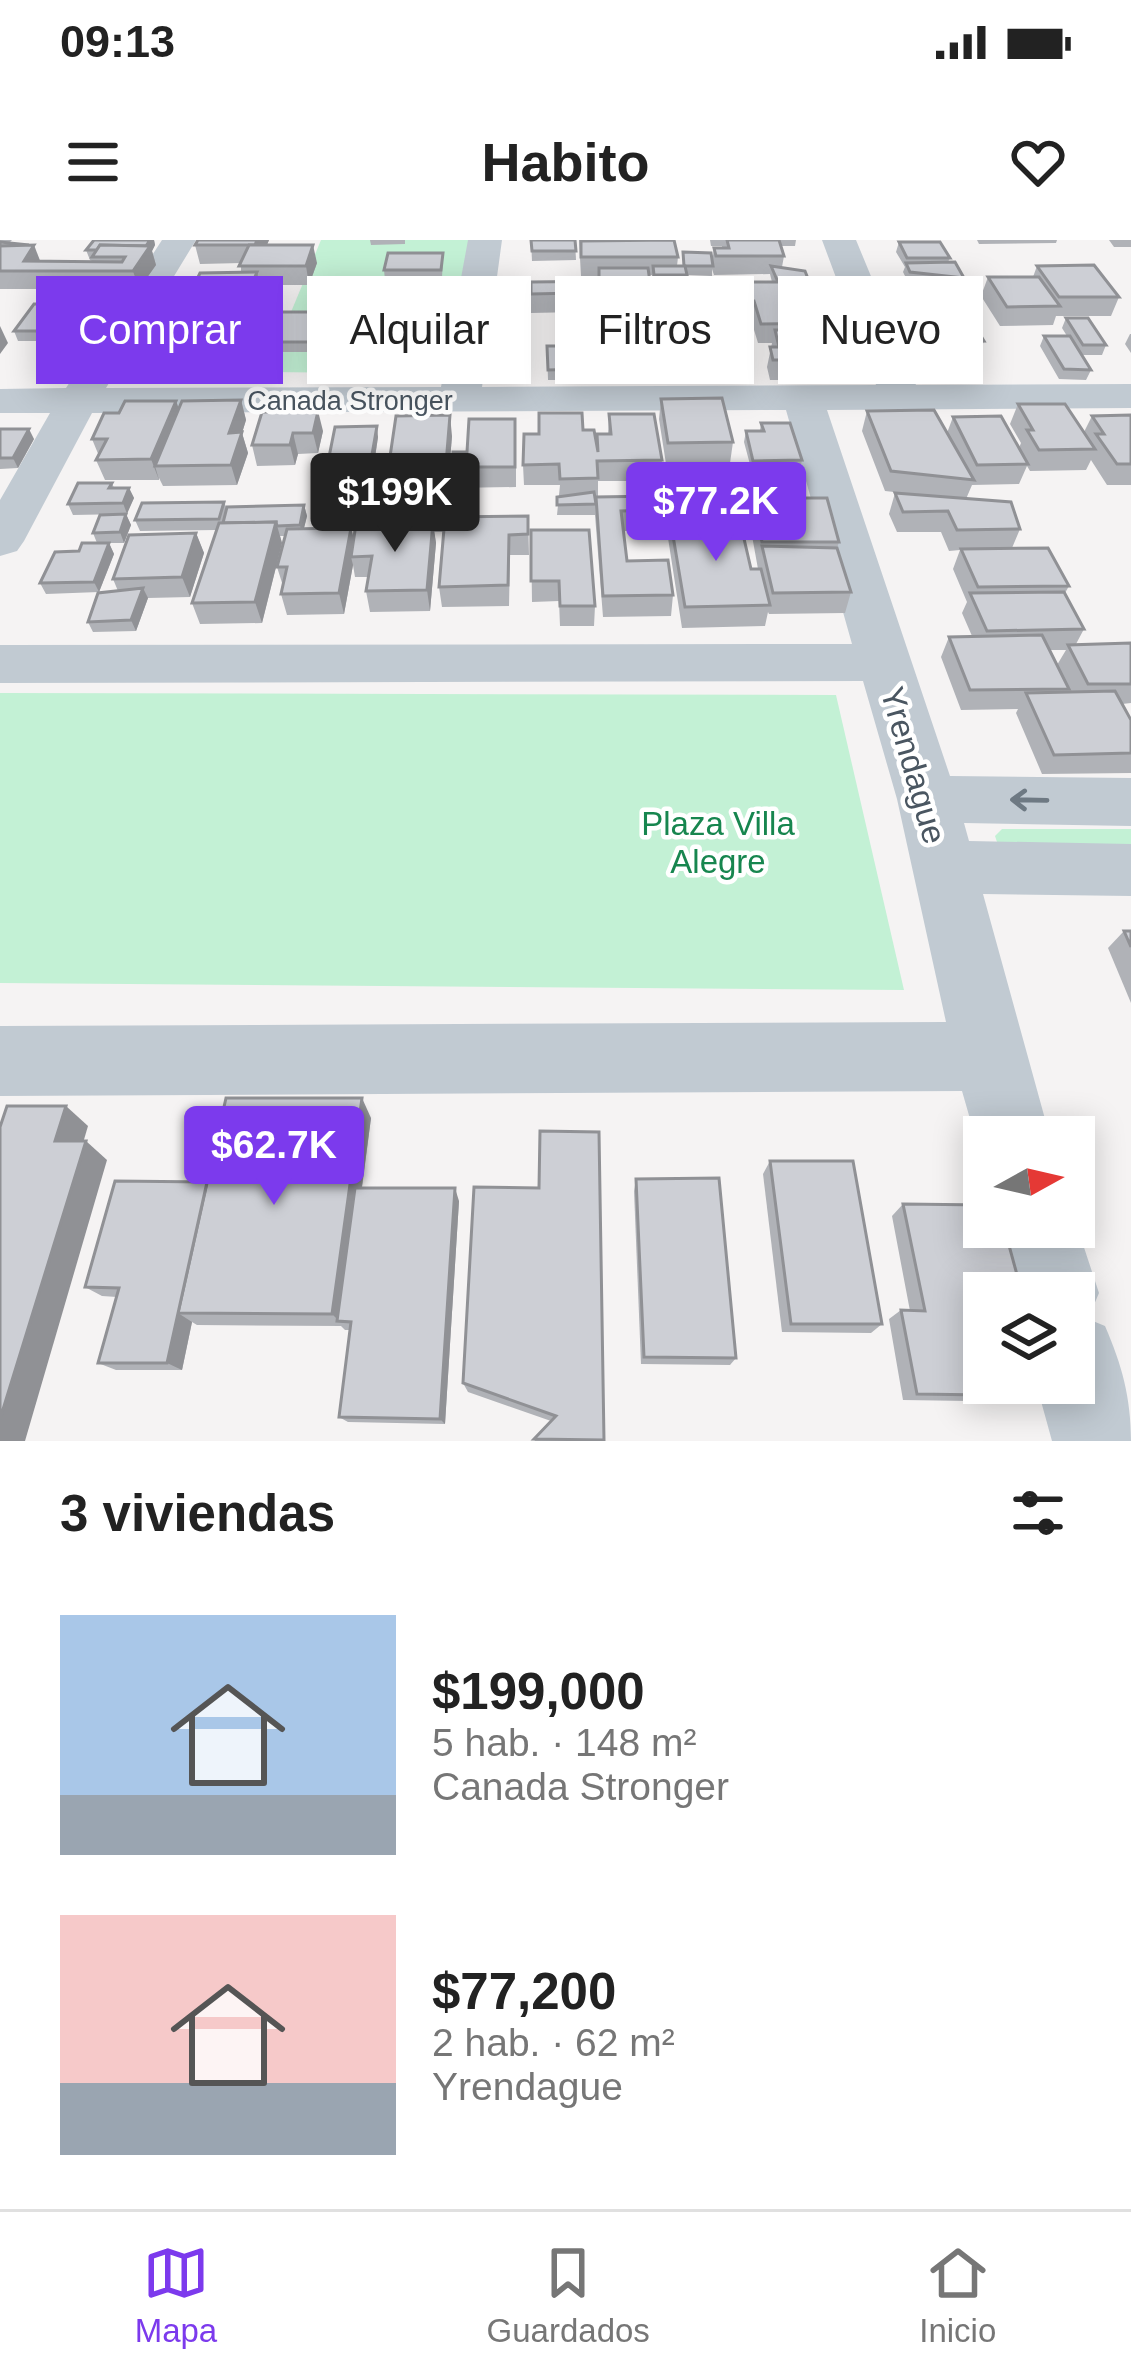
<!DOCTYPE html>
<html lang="es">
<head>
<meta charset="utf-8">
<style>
	body { margin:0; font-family:Arial,sans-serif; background:#f2f2f2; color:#222; height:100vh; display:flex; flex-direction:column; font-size:45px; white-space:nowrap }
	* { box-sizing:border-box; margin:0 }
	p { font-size:39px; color:#767676 }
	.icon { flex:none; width:66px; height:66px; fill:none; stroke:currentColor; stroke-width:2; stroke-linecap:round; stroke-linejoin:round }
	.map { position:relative; height:1201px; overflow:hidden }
	.panel { display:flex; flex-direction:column; background:#fff; flex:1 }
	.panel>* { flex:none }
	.banner { position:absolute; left:36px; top:36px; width:1059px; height:108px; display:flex; gap:24px }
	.needle { width:78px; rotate:82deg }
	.tools { position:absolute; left:963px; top:876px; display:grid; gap:24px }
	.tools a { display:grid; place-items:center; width:132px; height:132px; border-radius:0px; background:#fff; box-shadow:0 6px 30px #0003; font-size:60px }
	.price { position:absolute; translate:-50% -102px; padding:0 27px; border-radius:12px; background:#7c3aed; color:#fff; font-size:39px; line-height:78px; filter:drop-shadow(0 3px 6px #0008) }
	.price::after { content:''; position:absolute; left:50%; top:72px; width:36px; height:27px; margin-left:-18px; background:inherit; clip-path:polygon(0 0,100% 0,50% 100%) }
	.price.on { background:#222; color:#fff }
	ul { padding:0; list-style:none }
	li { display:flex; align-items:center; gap:36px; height:300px; padding:0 60px }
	li span { display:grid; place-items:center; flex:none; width:336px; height:240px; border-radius:0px; color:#555 }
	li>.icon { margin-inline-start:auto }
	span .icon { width:144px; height:144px; fill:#fffc; stroke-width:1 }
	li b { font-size:51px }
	h2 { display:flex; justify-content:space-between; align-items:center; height:144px; padding:0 60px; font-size:51px }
	.chip { padding:0 42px; border-radius:0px; background:#fff; box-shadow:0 6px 30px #0003; font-size:42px; line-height:108px }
	.chip.on { background:#7c3aed; color:#fff }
	.status { display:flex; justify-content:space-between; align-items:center; height:84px; padding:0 60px; background:#fff; direction:ltr }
	.status svg { height:33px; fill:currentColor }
	header { display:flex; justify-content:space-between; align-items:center; height:156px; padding:0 60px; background:#fff; font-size:54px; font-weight:700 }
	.tab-bar { display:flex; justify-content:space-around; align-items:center; height:168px; border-top:3px solid #e0e0e0; background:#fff; font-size:33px; color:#767676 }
	.tab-bar a { display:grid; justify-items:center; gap:6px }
	.tab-bar .on { color:#7c3aed }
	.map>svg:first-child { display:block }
	.green { fill:#c3f1d5 }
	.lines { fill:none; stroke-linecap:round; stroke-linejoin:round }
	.minor { fill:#c1cad2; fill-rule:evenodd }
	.wall { fill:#b0b2b7; fill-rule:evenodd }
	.shaded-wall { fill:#909195 }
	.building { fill:#cdcfd5; stroke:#909195; stroke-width:3 }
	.oneway { stroke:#6e7983 }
	.labels { text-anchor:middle; stroke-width:9; stroke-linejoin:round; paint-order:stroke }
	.far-street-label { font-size:27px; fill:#4a5661; stroke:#fff }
	.street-label { font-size:33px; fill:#4a5661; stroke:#fff }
	.park-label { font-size:33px; fill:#17864f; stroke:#fff }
</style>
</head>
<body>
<div class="status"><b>09:13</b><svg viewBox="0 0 49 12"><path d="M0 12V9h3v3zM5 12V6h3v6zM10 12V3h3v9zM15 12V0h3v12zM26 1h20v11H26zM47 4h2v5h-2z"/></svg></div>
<header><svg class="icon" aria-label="menu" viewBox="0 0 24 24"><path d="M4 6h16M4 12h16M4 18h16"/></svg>Habito<svg class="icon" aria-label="heart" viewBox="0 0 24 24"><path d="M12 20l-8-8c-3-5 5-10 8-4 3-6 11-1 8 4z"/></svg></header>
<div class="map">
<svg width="1131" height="1201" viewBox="0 0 1131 1201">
	<rect width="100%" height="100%" fill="#f5f3f3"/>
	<!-- green -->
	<g class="green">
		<polygon points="321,0 487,0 465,134 266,132"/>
		<polygon points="0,453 836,455 904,750 0,743"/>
		<polygon points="1002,589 1131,589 1131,610 997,602 995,596"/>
	</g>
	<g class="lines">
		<!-- minor -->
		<g class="minor">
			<polygon points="162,0 196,0 106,148 441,147 468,0 502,0 482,147 876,145 822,0 856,0 916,145 1131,144 1131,168 827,170 950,536 1131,538 1131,586 964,583 969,601 1131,604 1131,656 983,654 1050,897 984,897 983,924 962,851 0,856 0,786 946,782 897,559 863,441 0,443 0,405 852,404 786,170 92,173 24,301 17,311 0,316 0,260 50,173 0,173 0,149 66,148"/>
			<path d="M1074,977l25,76 -11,26 17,7c17,39 26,72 26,115h-79l-16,-58h38v-90h-61l-17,-66h78z"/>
		</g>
	</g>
	<!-- wall -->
	<g class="wall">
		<polygon points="0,0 12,0 9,3 40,21 94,22 90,20 86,10 94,0 154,0 155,5 152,11 156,25 139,49 0,49"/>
		<polygon points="198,0 269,0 267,5 317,23 309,45 260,45 261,51 253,72 218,72 219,78 203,115 147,115 141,96 192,59 190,54 241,32 241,23 200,24 195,5"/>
		<polygon points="370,0 405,0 405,4 371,5"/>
		<polygon points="531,0 575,0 576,20 532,21"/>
		<polygon points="579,0 674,0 678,17 677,26 683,26 683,12 712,23 714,8 722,8 722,6 711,6 710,0 796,0 795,6 780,6 784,16 782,27 812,49 811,59 798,59 799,63 837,83 832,103 833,107 847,120 842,140 770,140 767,127 772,103 758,103 751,80 729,80 724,61 727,42 772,42 770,34 714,35 712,29 712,36 687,35 686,45 653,45 652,35 649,35 650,59 619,59 620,89 578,89 577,72 531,73 531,42 599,42 598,36 581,36"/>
		<polygon points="977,0 1057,0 1056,3 979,4"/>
		<polygon points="1109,0 1131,0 1131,7 1114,7"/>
		<polygon points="899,2 950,18 948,22 964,38 961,48 908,42 903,32 905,27 896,12"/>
		<polygon points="443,13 442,39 385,40 384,30"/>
		<polygon points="1037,26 1119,57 1111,76 1056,76 1053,85 1000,86 981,56 988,37 1033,37"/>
		<polygon points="915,63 976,78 974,85 984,101 980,112 927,112 922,103 927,89 921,89 913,73"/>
		<polygon points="80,74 62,101 18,101 14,91"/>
		<polygon points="1066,78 1106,105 1102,115 1082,115 1091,130 1086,140 1059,139 1040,106 1044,96 1067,96 1062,88"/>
		<polygon points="320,82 310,112 274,112 271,102"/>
		<polygon points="632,89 677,122 676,142 613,142 612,105 631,105"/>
		<polygon points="1130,94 1131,94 1131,113 1125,104"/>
		<polygon points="679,102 745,114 744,124 740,124 739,137 715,137 712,126 681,126 678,112"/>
		<polygon points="547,106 582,106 583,140 548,140"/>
		<polygon points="661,159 733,202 730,223 666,224 659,179"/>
		<polygon points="241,160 246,180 242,193 248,213 237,245 163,246 159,238 159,240 105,240 96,220 99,216 92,199 119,173 176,161 179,169"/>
		<path d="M1018,164l66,28 8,-16 39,-1v70h-24l-16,-25 -5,10 -56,1 -3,-5 -8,18 -47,1 -6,14 54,30 -8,19 57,38 -4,7 19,36 -8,15 55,-1v60l-9,1 9,49v20l-89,1 -26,-61 2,-4 -57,1 -20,-53 8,-20 23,-1 -10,-23 5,-11 -14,-33 7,-19 -11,1 -8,-19h-44l-8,-18 6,-21 27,2 -37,-4 -23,-60 5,-20 80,22 6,-16 66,31 2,-5 -11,-19zM1050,410h16l-9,15z"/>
		<polygon points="262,172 323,191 318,213 298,214 295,225 257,226 252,205"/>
		<polygon points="609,174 662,220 660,241 598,241 598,257 660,270 659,291 623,291 627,321 673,355 671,376 603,377 595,275 557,275 560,245 524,245 523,225 583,190 597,204 608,194"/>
		<polygon points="761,183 802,220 800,231 752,232 744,202 746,191 760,191"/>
		<polygon points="0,189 34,199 18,228 0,229"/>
		<polygon points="452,196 447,256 390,257 387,237"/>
		<polygon points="378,197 372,237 329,237 327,227"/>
		<polygon points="516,199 516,247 454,248 452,227 467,212"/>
		<polygon points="112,243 114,248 129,248 134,258 126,274 131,285 124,303 109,303 114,314 99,352 46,354 40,343 79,311 97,303 93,293 125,274 73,275 68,264"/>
		<polygon points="753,258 839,302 837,308 851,352 845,373 769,374 768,372 765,386 682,388 668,298 670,278 751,329 758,329 749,279"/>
		<polygon points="224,262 227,269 304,265 307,276 304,288 351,288 354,299 406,283 446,277 528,276 529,315 510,315 509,366 442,367 439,347 444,292 434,292 436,303 430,371 370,372 366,351 369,337 355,337 353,325 344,374 287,375 281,354 283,346 277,327 285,296 280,296 282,303 262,383 200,384 192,363 216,290 140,291 135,280"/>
		<polygon points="531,290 595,366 594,386 560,386 559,361 532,362"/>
		<polygon points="196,293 204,313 190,357 148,358 136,391 93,392 88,382 118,351 113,339"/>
		<polygon points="1124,691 1131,691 1131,763 1108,708"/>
		<polygon points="371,878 362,948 459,961 445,1184 348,1182 339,1177 350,1090 345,1090 341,1086 197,1085 192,1082 182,1130 116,1130 98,1123 117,1057 102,1056 85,1047 207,942"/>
		<polygon points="599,892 604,1201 535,1201 534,1199 551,1181 468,1152 463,1143 539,948"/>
		<polygon points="770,921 882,1084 871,1093 782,1092 763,934"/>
		<polygon points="636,939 736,1118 730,1125 641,1124 634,951"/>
		<polygon points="903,964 984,1053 1063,1156 1044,1162 903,1160 889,1079 901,1070 910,1071 892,976"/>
	</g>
	<!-- shaded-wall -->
	<g class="shaded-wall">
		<polygon points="150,0 154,0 155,5 152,11 156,25 139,49 133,31"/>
		<polygon points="257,0 269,0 259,23 255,5"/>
		<polygon points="34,5 41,23 24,21"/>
		<polygon points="313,5 317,23 309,45 306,26"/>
		<polygon points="257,32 261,51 253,72 248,53"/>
		<polygon points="214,59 219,78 203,115 197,95"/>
		<polygon points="76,64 80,74 62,101 58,91"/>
		<polygon points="318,72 320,82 310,112 308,102"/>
		<polygon points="0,86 8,103 0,114"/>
		<polygon points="241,160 246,180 242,193 248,213 237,245 231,225 229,193"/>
		<polygon points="176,161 183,181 155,226 159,240 151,219"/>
		<polygon points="318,171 323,191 318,213 313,193"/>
		<polygon points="450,175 452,196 447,256 445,236"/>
		<polygon points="377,186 378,197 372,237 370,226"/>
		<polygon points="29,189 34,199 18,228 13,218"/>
		<polygon points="293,193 298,214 295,225 290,205"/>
		<polygon points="129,248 134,258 127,274 123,263"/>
		<polygon points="304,265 307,276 302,296 300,285"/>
		<polygon points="126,274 131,285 124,303 120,292"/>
		<polygon points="276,282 282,303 262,383 255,362"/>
		<polygon points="433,282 436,303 430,371 427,350"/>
		<polygon points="351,288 356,308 351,317 353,325 344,374 339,353"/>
		<polygon points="196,293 204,313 190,357 182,337"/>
		<polygon points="109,303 114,314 99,352 94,342"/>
		<polygon points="143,348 148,358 136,391 131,380"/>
		<polygon points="362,858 371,878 344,1081 339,1081 332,1074"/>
		<polygon points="66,866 88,886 78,920 55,901"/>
		<polygon points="86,901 107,920 25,1201 0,1201 0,1179"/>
		<polygon points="455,948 459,961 445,1184 440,1179"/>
		<polygon points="178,1073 192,1082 182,1130 167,1123"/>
	</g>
	<!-- building -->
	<g class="building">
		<polygon points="94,0 150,0 146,6 100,5 97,10 86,10"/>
		<polygon points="198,0 257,0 255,5 195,5"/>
		<polygon points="531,0 575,0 576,11 532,11"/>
		<polygon points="674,0 678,17 581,17 581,1"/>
		<polygon points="727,0 779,0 784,16 716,16 714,8 729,8"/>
		<polygon points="0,2 29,5 0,6"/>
		<polygon points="899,2 940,2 950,18 907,18"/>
		<polygon points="34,5 24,21 122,22 125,17 92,17 100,5 150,6 133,31 0,31 0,6"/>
		<polygon points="249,5 313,5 306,26 239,26"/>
		<polygon points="683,12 711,13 713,26 684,26"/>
		<polygon points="388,13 443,13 441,30 384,30"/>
		<polygon points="955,22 964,38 910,32 906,23"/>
		<polygon points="1094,25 1119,57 1059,57 1037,26"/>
		<polygon points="653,26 685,26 687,35 654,35"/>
		<polygon points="771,26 805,31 812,49 794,49 792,42 778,42"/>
		<polygon points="599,28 648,28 651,49 618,49 617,41 599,42"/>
		<polygon points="257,32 248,53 190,54 200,33"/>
		<polygon points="988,37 1039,37 1060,66 1007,67"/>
		<polygon points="617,41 620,70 578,70 577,53 531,54 531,42"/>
		<polygon points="727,42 792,42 799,63 828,62 837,83 761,84 754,61 731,61"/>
		<polygon points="160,59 214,59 197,95 141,96"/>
		<polygon points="967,62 976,78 924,79 915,63"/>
		<polygon points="34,64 76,64 58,91 14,91"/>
		<polygon points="282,72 318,72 308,102 271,102"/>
		<polygon points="1066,78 1088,78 1106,105 1083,105"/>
		<polygon points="972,81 984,101 930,102 925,92 934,92 929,82"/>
		<polygon points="672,88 677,122 613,123 612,105 634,105 632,89"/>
		<polygon points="775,90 827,90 833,107 842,107 847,120 773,120 770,107 779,107"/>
		<polygon points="1044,96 1070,96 1091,130 1064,129"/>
		<polygon points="742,101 745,114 737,114 740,126 716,127 713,116 682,116 679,102"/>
		<polygon points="547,106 582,106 583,129 548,130"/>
		<polygon points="722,158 733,202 668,203 661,159"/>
		<polygon points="241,160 229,193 242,192 231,225 155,226 182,161"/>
		<polygon points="125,161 176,161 151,219 96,220 107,199 92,199 104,173 119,173"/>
		<polygon points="1018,164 1065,164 1095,209 1039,210 1027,190 1033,190"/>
		<polygon points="934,170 974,240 891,231 867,171"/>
		<polygon points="318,171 313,193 293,193 290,205 252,205 262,172"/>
		<polygon points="539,173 582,173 583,190 594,190 598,212 597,194 611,194 609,174 654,174 662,220 597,221 598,238 560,239 559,224 523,225 524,194 539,194"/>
		<polygon points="450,175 445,236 387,237 396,176"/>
		<polygon points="1131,175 1131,224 1117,224 1096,194 1104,194 1092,176"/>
		<polygon points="1001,176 1028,224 977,225 953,177"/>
		<polygon points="469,179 515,179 515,227 452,227 453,212 467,212"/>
		<polygon points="761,183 790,183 802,220 753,221 746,191 764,191"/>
		<polygon points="377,186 370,226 327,227 335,187"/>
		<polygon points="0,189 29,189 13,218 0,218"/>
		<polygon points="78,243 112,243 109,248 129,248 123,263 68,264"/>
		<polygon points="594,252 596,264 557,265 557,257"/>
		<polygon points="895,253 1011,262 1020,289 957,290 948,271 903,272"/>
		<polygon points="658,256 660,270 621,271 627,321 668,320 673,355 603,356 596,257"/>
		<polygon points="753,258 827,258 839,302 762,302"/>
		<polygon points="224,262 219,279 135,280 142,263"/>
		<polygon points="408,264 446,264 444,282 405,282"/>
		<polygon points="304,265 300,285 277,286 276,282 223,283 227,267"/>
		<polygon points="126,274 120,292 93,293 100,275"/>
		<polygon points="528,276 528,294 509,295 508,345 439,347 445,277"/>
		<polygon points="739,277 751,329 761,329 770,365 685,367 670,278"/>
		<polygon points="276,282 255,362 192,363 219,283"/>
		<polygon points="433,282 427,350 366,351 372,316 351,317 356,284"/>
		<polygon points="351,288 339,353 281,354 287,327 277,327 287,289"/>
		<polygon points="531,290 589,290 595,366 560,366 559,341 531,341"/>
		<polygon points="196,293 182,337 113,339 129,295"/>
		<polygon points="82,303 109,303 94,342 40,343 55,312 79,311"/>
		<polygon points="762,306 837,308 851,352 773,353"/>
		<polygon points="1048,308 1069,346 978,347 961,309"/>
		<polygon points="143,348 131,380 88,382 98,353"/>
		<polygon points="1064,352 1084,389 987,391 970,353"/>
		<polygon points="1042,395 1069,449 970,450 949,397"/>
		<polygon points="1131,403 1131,444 1088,444 1068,405"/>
		<polygon points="1115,451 1131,480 1131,513 1054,515 1026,453"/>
		<polygon points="1124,691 1131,691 1131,707"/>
		<polygon points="226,858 362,858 332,1074 178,1073"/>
		<polygon points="7,866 66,866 55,901 86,901 0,1179 0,887"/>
		<polygon points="540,891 599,892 604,1200 534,1199 556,1176 463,1143 474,947 539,948"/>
		<polygon points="770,921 853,921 882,1084 791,1084"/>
		<polygon points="719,938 736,1118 644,1117 636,939"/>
		<polygon points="115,941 207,942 167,1123 98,1123 119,1048 85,1047"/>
		<polygon points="355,948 455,948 440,1179 339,1177 351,1082 337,1081"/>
		<polygon points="903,964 984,965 984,987 1004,987 1022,1053 984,1053 984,1143 1059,1143 1063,1156 917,1154 901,1070 925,1071"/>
	</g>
	<!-- one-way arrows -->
	<defs><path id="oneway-shaft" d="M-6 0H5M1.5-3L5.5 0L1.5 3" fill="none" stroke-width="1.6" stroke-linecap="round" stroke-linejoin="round" transform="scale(3)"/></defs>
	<use class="oneway" href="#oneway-shaft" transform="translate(1029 560) rotate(-179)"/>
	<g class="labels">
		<!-- far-street labels -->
		<g class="far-street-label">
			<text x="350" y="170">Canada Stronger</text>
		</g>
		<!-- street labels -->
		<g class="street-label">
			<text transform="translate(914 525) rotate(74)" y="12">Yrendague</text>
		</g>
		<!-- park labels -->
		<g class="park-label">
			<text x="718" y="595">Plaza Villa<tspan x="718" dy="38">Alegre</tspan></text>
		</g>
	</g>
</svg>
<div class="tools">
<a><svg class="needle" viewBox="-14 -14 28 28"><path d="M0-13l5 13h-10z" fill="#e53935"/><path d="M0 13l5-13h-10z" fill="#767676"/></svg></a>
<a><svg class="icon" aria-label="layers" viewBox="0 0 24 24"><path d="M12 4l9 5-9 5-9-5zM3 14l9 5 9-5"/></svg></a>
</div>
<b class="price on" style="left:395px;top:315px">$199K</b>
<b class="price" style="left:716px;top:324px">$77.2K</b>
<b class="price" style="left:274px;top:968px">$62.7K</b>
<div class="banner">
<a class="chip on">Comprar</a>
<a class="chip">Alquilar</a>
<a class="chip">Filtros</a>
<a class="chip">Nuevo</a>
</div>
</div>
<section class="panel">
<h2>3 viviendas<svg class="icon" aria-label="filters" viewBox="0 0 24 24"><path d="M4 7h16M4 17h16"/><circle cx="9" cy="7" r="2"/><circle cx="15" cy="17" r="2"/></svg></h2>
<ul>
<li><span style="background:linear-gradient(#a9c7e8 75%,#9aa5b1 0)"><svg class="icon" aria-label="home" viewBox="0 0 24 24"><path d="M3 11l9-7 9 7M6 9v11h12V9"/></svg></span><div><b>$199,000</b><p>5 hab. · 148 m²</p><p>Canada Stronger</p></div></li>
<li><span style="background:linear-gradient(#f6c9c9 70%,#9aa5b1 0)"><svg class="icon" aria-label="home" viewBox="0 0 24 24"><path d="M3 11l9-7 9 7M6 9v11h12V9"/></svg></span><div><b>$77,200</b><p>2 hab. · 62 m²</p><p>Yrendague</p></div></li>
</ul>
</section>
<nav class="tab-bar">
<a class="on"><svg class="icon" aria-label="map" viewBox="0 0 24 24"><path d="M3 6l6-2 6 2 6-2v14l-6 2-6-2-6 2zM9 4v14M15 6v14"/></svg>Mapa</a>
<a><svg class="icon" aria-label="saved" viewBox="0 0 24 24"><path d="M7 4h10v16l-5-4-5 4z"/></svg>Guardados</a>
<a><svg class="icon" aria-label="home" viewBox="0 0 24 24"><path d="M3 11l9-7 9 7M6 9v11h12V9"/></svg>Inicio</a>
</nav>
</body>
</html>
